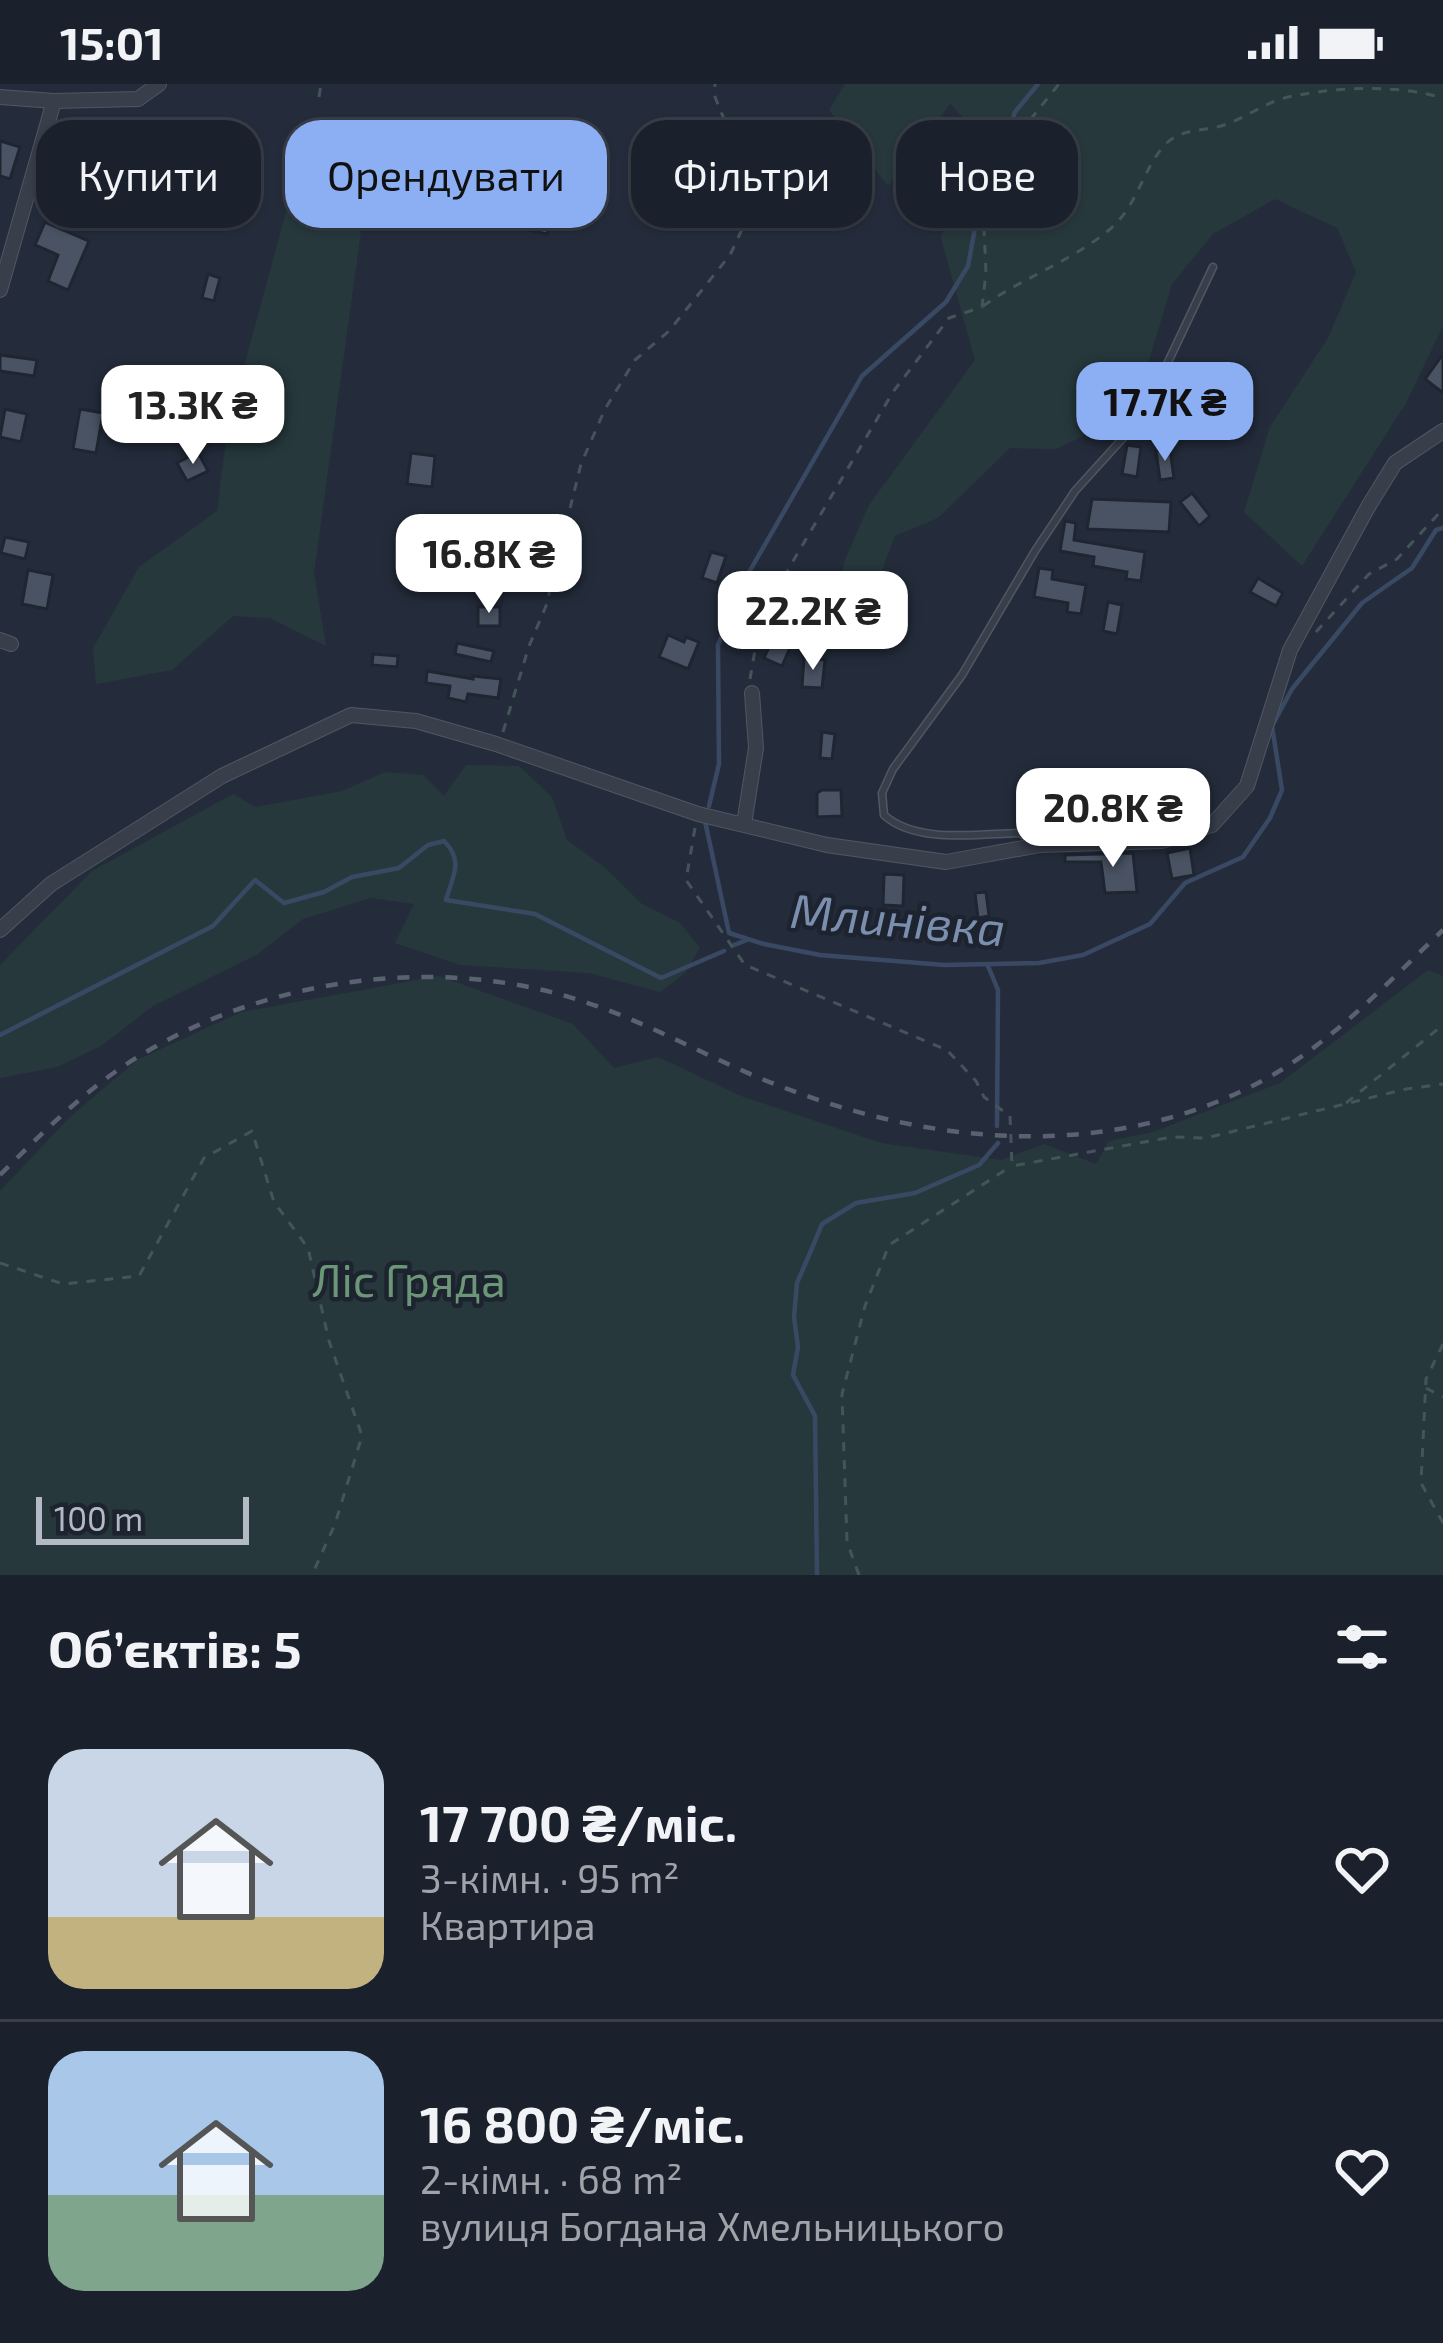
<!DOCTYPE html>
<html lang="uk">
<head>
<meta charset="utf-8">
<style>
	body { margin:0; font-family:"Exo 2",sans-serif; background:#282e38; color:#f1f3f6; height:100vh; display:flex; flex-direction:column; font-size:45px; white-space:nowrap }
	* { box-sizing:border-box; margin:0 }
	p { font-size:39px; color:#a0a3a9 }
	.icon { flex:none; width:66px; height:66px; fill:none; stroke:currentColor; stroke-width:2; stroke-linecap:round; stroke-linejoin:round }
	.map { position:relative; height:1491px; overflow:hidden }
	.details { display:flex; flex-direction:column; background:#1b212c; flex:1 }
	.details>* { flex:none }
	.banner { position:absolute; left:36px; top:36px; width:1371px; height:108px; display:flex; gap:24px }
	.scale { position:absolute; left:36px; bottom:30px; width:213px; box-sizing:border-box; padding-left:12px; border:6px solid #b3bac6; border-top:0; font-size:33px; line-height:42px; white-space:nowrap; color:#b3bac6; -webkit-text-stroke:9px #1d2430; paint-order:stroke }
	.price { position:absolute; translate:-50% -102px; padding:0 27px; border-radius:24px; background:#fff; color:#222; font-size:39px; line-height:78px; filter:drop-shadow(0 3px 6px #0008) }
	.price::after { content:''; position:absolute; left:50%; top:72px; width:36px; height:27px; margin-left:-18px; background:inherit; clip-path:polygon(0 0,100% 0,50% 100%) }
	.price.current { background:#8caef2; color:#111 }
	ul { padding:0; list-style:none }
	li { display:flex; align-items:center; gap:36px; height:300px; padding:0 48px }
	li+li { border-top:3px solid #393e48 }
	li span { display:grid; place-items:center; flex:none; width:336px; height:240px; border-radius:36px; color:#555 }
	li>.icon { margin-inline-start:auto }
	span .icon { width:144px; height:144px; fill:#fffc; stroke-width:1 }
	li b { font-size:51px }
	h2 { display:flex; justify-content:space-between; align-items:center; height:144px; padding:0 48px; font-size:51px }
	.chip { padding:0 42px; border-radius:36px; background:#1b212c; box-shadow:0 3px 9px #0004,0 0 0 3px #393e48; font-size:42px; line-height:108px }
	.chip.current { background:#8caef2; color:#111 }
	.status { display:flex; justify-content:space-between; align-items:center; height:84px; padding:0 60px; background:#1b212c; direction:ltr }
	.status svg { height:33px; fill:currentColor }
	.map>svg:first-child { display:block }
	.green { fill:#26383c }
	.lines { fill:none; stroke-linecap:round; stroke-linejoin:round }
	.stream { stroke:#3a4963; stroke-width:4.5 }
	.building { fill:#4a5363; stroke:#1f2632; stroke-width:3 }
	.lane-casing { stroke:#505763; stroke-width:9 }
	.street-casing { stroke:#505763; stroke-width:16 }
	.path { stroke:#445559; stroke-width:3; stroke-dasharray:9 9; stroke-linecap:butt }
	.lane { stroke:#383f4b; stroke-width:6 }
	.street { stroke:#383f4b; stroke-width:14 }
	.rail { stroke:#5a6272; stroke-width:4.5; stroke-dasharray:12 12; stroke-linecap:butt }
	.labels { text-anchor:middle; stroke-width:9; stroke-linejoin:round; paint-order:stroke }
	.park-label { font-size:45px; fill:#6b9677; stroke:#1d2430 }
	.water-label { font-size:48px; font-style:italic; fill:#7c8ead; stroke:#1d2430 }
</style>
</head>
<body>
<div class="status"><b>15:01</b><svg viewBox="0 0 49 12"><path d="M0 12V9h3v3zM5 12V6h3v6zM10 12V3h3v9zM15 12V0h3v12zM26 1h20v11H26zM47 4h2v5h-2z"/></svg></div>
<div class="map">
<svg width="1443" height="1491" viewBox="0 0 1443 1491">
	<rect width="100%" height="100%" fill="#242c3b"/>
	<!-- green -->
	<g class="green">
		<polygon points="845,0 1443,0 1443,242 1406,319 1302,482 1244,428 1270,343 1328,254 1356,188 1337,144 1275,115 1213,150 1172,200 1147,283 1105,342 1056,365 1010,364 938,434 895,452 867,526 839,510 844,478 869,421 975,276 941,154 969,39 950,20 888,102 829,26"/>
		<polygon points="337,63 365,118 314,489 326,562 270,534 233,532 172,586 96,600 93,564 139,483 217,427 228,341 301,73"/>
		<polygon points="466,681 519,682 552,713 567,756 603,782 642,820 680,839 700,864 685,889 660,908 589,889 460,881 395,859 414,820 371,814 303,835 258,870 153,922 101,962 57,983 0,994 0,881 92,787 233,710 256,723 342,707 385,688 423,691 444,712"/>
		<polygon points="1428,886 1443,892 1443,1491 0,1491 0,1107 71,1032 137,976 241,928 439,892 573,940 614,984 658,973 741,1012 881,1059 1001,1076 1044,1060 1096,1080 1109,1057 1153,1048 1280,999"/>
	</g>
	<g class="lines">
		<!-- stream -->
		<g class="stream">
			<polyline points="709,722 719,680 718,561 748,490 862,292 946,218 968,182 975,144 1015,28 1038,0"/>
			<polyline points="705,737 729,849 764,860 820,871 944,881 1039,879 1083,871 1150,840 1185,799 1243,773 1270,734 1282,706 1272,642 1292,605 1362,519 1412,484 1436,446 1443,444"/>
			<polyline points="734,861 747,856"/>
			<polyline points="988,882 998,906 997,1042"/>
			<path d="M0,951l213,-109 42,-46 29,23 40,-11 28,-15 47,-9 29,-23 16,-4c20,20 9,34 2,59l89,14 126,64 63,-27"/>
			<polyline points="817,1491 815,1332 793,1291 798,1263 794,1233 797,1199 810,1169 822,1140 856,1119 915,1109 979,1081 998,1059"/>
		</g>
	</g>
	<!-- building -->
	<g class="building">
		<polygon points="223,39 242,43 239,57 247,58 240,95 228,92 230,85 215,82"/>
		<polygon points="82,42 119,54 111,76 90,87 75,82 82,60 77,58"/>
		<polygon points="0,57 20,63 10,95 0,92"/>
		<polygon points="533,68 568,73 566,96 561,95 547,150 519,144 522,131 537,131 545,88 531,86"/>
		<polygon points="177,70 198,75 192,98 172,93"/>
		<polygon points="45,138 89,157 68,206 48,197 58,171 35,161"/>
		<polygon points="208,190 220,194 214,217 202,214"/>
		<polygon points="1443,270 1443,309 1425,295"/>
		<polygon points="0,271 37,276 34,292 0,287"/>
		<polygon points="5,325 27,330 21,358 0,353"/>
		<polygon points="80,325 103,329 96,369 73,365"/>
		<polygon points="1127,361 1141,363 1137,393 1122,390"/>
		<polygon points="1170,365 1174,394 1160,396 1156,367"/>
		<polygon points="198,368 208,387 187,397 177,379"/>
		<polygon points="411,369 435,372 432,403 407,400"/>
		<polygon points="1192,409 1210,432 1199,442 1180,418"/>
		<polygon points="1092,415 1171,418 1169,448 1087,445"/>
		<polygon points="1065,437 1076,439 1074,456 1145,468 1141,497 1126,495 1127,488 1093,482 1094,473 1060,467"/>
		<polygon points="445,451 450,481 435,484 430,453"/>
		<polygon points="5,453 29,458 25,475 1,469"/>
		<polygon points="711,468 726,472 717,499 702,494"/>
		<polygon points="1039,484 1053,486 1052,495 1086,501 1081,530 1067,528 1068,519 1034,513"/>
		<polygon points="28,486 53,491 47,525 22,520"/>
		<polygon points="1258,494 1283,509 1276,522 1250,508"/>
		<polygon points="1108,518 1122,521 1117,550 1103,547"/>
		<rect x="478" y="523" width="22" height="19"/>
		<polygon points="779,541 797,548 782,582 764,574"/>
		<polygon points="668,551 684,558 686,553 699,558 688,585 659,573"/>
		<polygon points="457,559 494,567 491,578 455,570"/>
		<polygon points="373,570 398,572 397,583 372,581"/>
		<polygon points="804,574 825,576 822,604 802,603"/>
		<polygon points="427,587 473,595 473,592 501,595 498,614 468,610 466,618 448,614 450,602 426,599"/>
		<polygon points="822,648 835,650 832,675 820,674"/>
		<polygon points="1092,702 1093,723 1067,725 1066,703"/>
		<polygon points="822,706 841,706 842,732 817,733 817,709"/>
		<polygon points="1190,764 1194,791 1172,795 1167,769"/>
		<polygon points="1133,769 1137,808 1105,809 1101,778 1065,778 1065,771"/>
		<polygon points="884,790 904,791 903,822 883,821"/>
		<polygon points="986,808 989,832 978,834 975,809"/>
	</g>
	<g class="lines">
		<!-- lane casing -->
		<g class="lane-casing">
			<path id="lane" d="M1027,760v-7l-8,-4c-41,1 -103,11 -135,-18l-2,-22 11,-24 69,-94 73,-124 40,-60 67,-74 71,-150"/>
		</g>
		<!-- street casing -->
		<g class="street-casing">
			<g id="street">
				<polyline points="0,13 54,17 138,15 159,0"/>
				<polyline points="0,206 54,17"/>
				<polyline points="0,556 11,560"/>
				<polyline points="744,740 756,664 752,609"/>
				<polyline points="0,846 51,800 222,692 351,631 416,637 496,660 698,730 827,761 946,778 1040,761 1162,757 1212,741 1247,702 1290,566 1368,423 1395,379 1443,347"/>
			</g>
		</g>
		<!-- path -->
		<g class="path">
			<polyline points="319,13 321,0"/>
			<path d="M983,222c41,-29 87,-44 126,-76 28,-23 32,-57 54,-83 16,-19 37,-15 58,-21 23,-7 45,-24 67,-29 49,-10 107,-13 155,1"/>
			<polyline points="1316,548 1369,490 1397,475 1443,425"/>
			<polyline points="750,595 757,554 789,484 893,308 949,234 982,223 986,189 984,144 993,113 1030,36 1059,0"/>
			<polyline points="503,648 529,562 546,522 581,380 605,325 635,276 669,247 730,171 745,139 751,107 749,77 724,35 715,13 715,0"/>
			<polyline points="695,744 686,796 745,881 947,966 976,997 984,1013 1010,1032 1012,1082 1172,1053 1206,1054 1406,1005 1443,1000"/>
			<polyline points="1346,1019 1443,941"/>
			<polyline points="0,1179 63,1200 139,1192 204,1074 252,1047 274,1118 308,1164 329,1257 362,1352 335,1440 312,1491"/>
			<polyline points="1443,1260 1426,1295 1421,1399 1443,1439"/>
			<polyline points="1426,1304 1443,1313"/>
			<polyline points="859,1491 847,1458 842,1310 865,1222 889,1161 1010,1083"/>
		</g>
		<!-- lane -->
		<use href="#lane" class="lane"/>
		<!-- street -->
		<use href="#street" class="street"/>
		<!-- rail -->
		<path class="rail" d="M0,1091c37,-37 73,-73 115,-103 131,-92 318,-121 470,-70 70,23 132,61 200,86 154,59 328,72 477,-7 69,-37 125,-98 181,-151"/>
	</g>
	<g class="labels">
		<!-- park labels -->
		<g class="park-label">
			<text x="409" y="1213">Ліс Гряда</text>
		</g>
		<!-- water labels -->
		<g class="water-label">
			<text transform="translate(898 836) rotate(5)" y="17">Млинівка</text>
		</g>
	</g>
</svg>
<div class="scale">100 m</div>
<b class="price current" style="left:1165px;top:380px">17.7K ₴</b>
<b class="price" style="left:193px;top:383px">13.3K ₴</b>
<b class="price" style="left:489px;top:532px">16.8K ₴</b>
<b class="price" style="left:813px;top:589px">22.2K ₴</b>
<b class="price" style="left:1113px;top:786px">20.8K ₴</b>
<div class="banner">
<a class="chip">Купити</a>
<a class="chip current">Орендувати</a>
<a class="chip">Фільтри</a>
<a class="chip">Нове</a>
</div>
</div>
<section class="details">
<h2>Об’єктів: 5<svg class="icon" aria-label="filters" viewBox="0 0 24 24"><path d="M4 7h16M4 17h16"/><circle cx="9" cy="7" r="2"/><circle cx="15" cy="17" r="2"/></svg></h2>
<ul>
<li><span style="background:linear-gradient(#c9d6e8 70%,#c2b280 0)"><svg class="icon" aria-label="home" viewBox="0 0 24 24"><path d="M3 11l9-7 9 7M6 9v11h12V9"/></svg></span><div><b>17 700 ₴/міс.</b><p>3-кімн. · 95 m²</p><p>Квартира</p></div><svg class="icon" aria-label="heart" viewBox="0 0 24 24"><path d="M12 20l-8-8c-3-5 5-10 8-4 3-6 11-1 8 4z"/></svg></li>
<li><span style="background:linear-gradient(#a9c7e8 60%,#7fa58c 0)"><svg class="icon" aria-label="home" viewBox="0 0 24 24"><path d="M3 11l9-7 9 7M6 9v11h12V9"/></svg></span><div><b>16 800 ₴/міс.</b><p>2-кімн. · 68 m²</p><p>вулиця Богдана Хмельницького</p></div><svg class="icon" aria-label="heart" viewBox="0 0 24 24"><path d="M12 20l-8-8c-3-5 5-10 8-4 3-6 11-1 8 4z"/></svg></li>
</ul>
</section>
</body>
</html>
